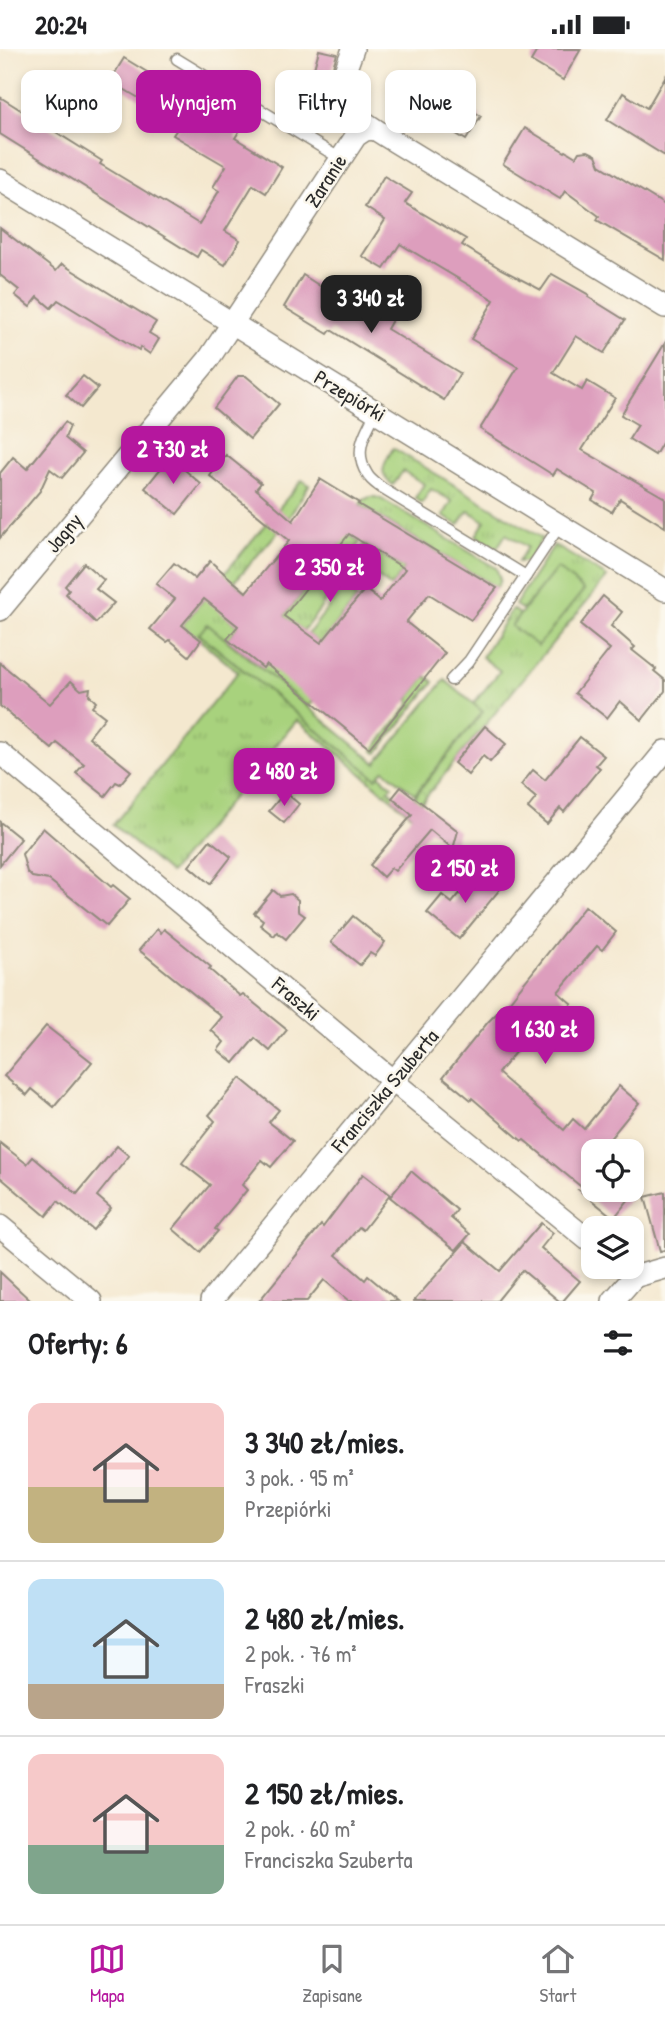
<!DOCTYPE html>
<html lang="pl">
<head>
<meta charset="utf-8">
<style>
	body { margin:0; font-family:"Patrick Hand",sans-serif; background:#f2f2f2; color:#202124; height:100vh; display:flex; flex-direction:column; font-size:26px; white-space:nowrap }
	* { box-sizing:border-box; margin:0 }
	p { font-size:23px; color:#757577 }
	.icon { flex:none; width:38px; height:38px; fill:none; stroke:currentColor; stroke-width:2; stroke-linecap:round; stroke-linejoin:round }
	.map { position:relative; height:1252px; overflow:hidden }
	.side { display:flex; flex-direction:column; background:#fff; flex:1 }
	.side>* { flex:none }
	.banner { position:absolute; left:21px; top:21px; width:623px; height:63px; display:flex; gap:14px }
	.buttons { position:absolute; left:581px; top:1090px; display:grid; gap:14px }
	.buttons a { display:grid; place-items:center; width:63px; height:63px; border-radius:14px; background:#fff; box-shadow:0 4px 10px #0003; font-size:35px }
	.price { position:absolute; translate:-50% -60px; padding:0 16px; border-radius:14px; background:#b5179e; color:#fff; font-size:23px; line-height:46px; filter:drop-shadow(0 2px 4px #0008) }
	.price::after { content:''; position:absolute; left:50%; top:42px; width:21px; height:16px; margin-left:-10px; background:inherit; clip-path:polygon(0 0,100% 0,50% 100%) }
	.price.active { background:#222; color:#fff }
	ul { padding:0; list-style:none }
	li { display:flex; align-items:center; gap:21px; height:175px; padding:0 28px }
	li+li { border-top:2px solid #e0e0e0 }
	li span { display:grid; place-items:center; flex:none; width:196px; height:140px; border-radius:14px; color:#555 }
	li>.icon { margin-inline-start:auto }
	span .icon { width:84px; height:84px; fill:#fffc; stroke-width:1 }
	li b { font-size:30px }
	h2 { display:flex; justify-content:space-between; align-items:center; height:84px; padding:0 28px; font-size:30px }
	.tag { padding:0 24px; border-radius:14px; background:#fff; box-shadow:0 4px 10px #0003; font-size:24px; line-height:63px }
	.tag.active { background:#b5179e; color:#fff }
	.status { display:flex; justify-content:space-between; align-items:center; height:49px; padding:0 35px; background:#fff; direction:ltr }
	.status svg { height:19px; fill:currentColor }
	.dock { display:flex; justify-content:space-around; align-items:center; height:98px; border-top:2px solid #e0e0e0; background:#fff; font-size:19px; color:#757577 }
	.dock a { display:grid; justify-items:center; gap:4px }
	.dock .active { color:#b5179e }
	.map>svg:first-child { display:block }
	.grass { fill:url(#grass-tufts); stroke:#6a7e54; stroke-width:2 }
	.green { fill:#a8d27d; stroke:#6a7e54; stroke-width:2 }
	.building { fill:#dd9ebd; fill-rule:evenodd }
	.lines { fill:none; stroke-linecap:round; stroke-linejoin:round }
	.lane-casing { stroke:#908a7d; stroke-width:13 }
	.street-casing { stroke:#908a7d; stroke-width:24 }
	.lane { stroke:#fff; stroke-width:10 }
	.street { stroke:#fff; stroke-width:21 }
	.labels { text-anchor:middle; stroke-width:5; stroke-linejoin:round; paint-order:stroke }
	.street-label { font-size:21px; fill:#2b2b2b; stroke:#fbf7ec }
</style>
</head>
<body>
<div class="status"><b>20:24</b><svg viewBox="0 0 49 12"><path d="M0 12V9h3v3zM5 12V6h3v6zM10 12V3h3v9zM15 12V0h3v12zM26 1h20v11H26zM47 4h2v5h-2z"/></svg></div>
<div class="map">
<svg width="665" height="1252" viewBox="0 0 665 1252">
	<defs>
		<pattern id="grass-tufts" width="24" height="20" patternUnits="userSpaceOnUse" patternTransform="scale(1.75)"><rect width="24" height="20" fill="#a8d27d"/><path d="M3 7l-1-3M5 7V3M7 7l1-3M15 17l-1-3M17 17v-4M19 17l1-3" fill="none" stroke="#91b46c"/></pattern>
	</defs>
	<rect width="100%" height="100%" fill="#fbf7ec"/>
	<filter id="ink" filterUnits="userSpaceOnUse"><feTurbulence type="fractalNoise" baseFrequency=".0143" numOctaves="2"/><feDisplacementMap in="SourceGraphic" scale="14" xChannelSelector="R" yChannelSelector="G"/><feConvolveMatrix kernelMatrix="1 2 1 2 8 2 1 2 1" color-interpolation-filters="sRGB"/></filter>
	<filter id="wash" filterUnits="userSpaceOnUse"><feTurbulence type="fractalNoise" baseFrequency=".00686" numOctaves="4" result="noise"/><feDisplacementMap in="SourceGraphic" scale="28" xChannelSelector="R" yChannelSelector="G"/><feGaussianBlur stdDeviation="1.57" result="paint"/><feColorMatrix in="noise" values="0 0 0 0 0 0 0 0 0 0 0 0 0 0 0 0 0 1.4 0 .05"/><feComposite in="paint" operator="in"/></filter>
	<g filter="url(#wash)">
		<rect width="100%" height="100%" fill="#f4e8cf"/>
		<!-- grass -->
		<g class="grass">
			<path d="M393,399l149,90 -11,20 -6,4h-7l9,-15 -21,-13 -9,14 -21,-12 9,-15 -17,-10 -9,14 -16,-9 9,-15 -21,-12 -9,14 -7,-5 9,-14 -21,-13 -10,14c-17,-11 -8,-22 0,-37z"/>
			<polygon points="302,431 309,436 285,475 234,533 245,542 225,566 238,577 227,591 263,618 292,583 313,653 308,658 208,576 199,585 376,729 379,726 392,737 389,741 408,756 482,663 473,655 500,622 482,608 512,560 520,565 511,577 557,520 523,561 515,556 554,496 607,528 411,766 297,671 170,824 113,776 238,623 182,576"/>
			<polygon points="370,448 375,448 381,450 496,519 500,530 497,539 360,456 363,451"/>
			<polygon points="341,481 360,493 320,560 303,582 284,567 340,497"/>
			<polygon points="364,495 405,520 391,538 355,510"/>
			<polygon points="344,538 357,549 321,595 308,585"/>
			<polygon points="426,627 434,633 377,704 373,701 411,654 408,650"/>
		</g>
		<!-- green -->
		<g class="green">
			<polygon points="557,519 584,541 538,597 511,577"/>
			<polygon points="207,575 376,714 445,631 483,663 415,745 384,721 376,729 199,585"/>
		</g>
		<g id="blocks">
			<!-- building -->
			<g class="building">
				<polygon points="538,0 581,0 563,31 531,12"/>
				<polygon points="319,1 337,5 329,30 329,49 321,79 305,74 317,29 312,27"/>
				<polygon points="124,9 170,37 172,35 230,71 228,74 240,81 235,89 282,118 266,144 253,136 225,182 240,191 225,216 201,201 197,208 0,85 0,48 102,112 100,115 199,175 219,142 213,138 226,117 173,86 181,74 110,32"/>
				<polygon points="665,28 665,107 607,71 623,44 647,59"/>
				<polygon points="442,43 481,67 466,91 427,67"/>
				<polygon points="525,79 565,103 566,102 576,108 579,103 588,102 596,106 600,116 665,156 665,211 597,171 599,167 565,142 560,150 503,115"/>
				<polygon points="384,127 412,144 405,154 466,190 462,196 501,220 541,241 552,225 589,246 588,248 625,271 604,304 576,287 553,324 582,341 587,332 615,349 582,401 665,449 665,478 620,450 612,463 592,451 596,444 557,420 553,426 480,380 518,318 471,290 494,251 400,195 384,220 362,207 385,171 365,158"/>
				<polygon points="0,179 56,222 62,215 156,273 149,284 159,290 150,305 140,298 139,301 58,251 51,259 38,248 30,258 15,246 19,241 0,226"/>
				<polygon points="303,226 363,265 373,246 397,262 387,280 460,324 444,351 331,281 328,285 284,258"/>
				<polygon points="665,294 665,389 655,406 629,390 638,376 621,366"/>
				<polygon points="83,327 98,339 81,359 66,346"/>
				<polygon points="238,327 246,327 279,355 250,390 214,359"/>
				<polygon points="65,373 70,377 65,389 83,404 62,429 50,420 40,442 0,489 0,424 13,408 27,420"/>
				<path d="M226,406l35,28 -5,6 37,32 27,-42 39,24 -1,1 139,84 -26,32 -42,-26 -23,28 39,31 -76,95 -103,-84 -3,4 -36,-29 11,-13 -34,-27 -22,26 19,15 -12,16 -19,-16 -3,2 -17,-13 25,-30 -19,-15 18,-21 21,16 15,-18 36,31 43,-51 -79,-65zM349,485l56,35 -25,32 -15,-12 -44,54 -37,-27z"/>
				<polygon points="170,408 201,435 177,465 145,439"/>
				<polygon points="84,514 104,531 96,540 114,554 96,574 66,545 69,541 65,537"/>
				<polygon points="603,547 622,563 611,577 635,598 632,601 656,620 654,622 665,631 665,642 642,671 620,652 607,669 575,644 610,600 580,576"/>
				<polygon points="0,614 50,655 71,632 81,641 90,639 89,646 96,653 92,658 105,668 89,688 131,722 120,735 116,733 105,747 76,724 84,715 57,694 52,700 0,657"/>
				<polygon points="485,677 506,695 490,713 483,707 468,726 454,714"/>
				<polygon points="580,688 604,707 596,716 600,719 564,763 560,759 547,775 528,759 536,749 521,736 533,721 545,731"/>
				<polygon points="401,738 458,782 453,800 430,781 395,822 391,819 383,828 370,816 412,766 392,749"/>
				<polygon points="285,743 299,755 284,774 269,762"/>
				<polygon points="0,773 21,790 0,816"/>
				<polygon points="43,779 111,838 113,836 130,850 107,877 49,831 32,828 27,823 22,805"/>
				<polygon points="210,791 231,808 210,835 189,817"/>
				<polygon points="479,821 501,839 459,890 427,864 442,846 452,854"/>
				<polygon points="273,841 280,847 291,845 298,851 298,862 305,867 286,890 277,883 274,887 260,876 263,871 254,864"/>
				<polygon points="585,857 616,883 602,901 597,897 558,943 572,955 554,976 551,974 542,985 535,979 498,1024 564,1081 573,1070 584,1080 619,1037 639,1054 600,1102 593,1102 593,1141 636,1141 614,1169 579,1141 585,1141 524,1091 522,1092 472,1049 471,1051 443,1028 488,973 499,962 501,963"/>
				<polygon points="353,867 385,893 375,907 370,904 360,916 331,893"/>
				<polygon points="157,880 161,884 164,880 211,918 209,920 240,947 243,945 287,981 270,1002 255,989 234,1014 218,1001 224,993 211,981 222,968 139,901"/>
				<polygon points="46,977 92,1013 54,1058 32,1040 27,1046 4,1027"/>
				<polygon points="240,1029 279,1061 269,1073 293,1092 271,1118 262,1111 242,1136 247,1141 221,1172 215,1180 218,1182 200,1203 173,1180 210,1136 182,1114 215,1072 209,1066"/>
				<polygon points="0,1094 27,1115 33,1108 77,1145 117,1097 129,1107 97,1147 111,1159 93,1181 58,1152 46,1167 0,1128"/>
				<polygon points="411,1122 457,1161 451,1169 470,1185 456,1201 390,1148"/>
				<polygon points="363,1125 390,1146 363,1181 359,1178 336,1206 365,1231 368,1227 398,1252 349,1252 324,1231 307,1252 259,1252 321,1176 323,1178"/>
				<polygon points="665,1143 665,1201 660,1202 645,1148"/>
				<polygon points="541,1174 553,1184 541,1199 580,1232 563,1252 559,1252 522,1221 497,1252 414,1252 465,1193 500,1222"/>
				<polygon points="0,1223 31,1252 0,1252"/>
			</g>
		</g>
	</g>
	<g filter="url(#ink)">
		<use href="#blocks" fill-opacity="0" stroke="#908a7d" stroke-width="2"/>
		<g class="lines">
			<!-- lane casing -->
			<g class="lane-casing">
				<g id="lane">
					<polyline points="177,10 341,110"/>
					<path d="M376,363c-11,20 -23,40 -9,62 3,6 11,11 16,15l143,87 34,-51"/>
					<polyline points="451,631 469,612 526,527"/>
				</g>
			</g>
			<!-- street casing -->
			<g class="street-casing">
				<g id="street">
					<path d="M353,0c-4,12 -10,25 -12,38 -3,22 28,38 43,48l281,172"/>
					<polyline points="0,131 665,541"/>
					<polyline points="0,561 208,311 356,87 365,81 374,80"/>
					<polyline points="0,704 393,1032 593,1195"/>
					<polyline points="0,1177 91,1252"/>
					<polyline points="634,1228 665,1219"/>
					<polyline points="211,1252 665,702"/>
					<polyline points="613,1252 634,1228"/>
				</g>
			</g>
			<!-- lane -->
			<use href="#lane" class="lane"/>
			<!-- street -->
			<use href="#street" class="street"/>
		</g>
	</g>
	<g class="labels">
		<!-- street labels -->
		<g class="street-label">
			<text transform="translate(326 132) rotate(-57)" y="7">Zaranie</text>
			<text transform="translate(350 347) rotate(31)" y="7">Przepiórki</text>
			<text transform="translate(64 484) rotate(-50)" y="7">Jagny</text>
			<text transform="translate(296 950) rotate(40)" y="7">Fraszki</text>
			<text transform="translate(385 1042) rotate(-50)" y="7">Franciszka Szuberta</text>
		</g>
	</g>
</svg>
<div class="buttons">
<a><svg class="icon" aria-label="locate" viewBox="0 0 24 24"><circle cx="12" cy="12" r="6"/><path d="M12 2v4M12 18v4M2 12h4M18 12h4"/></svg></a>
<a><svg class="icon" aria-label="layers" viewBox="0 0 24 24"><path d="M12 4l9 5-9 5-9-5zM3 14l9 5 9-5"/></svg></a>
</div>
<b class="price active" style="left:371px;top:286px">3 340 zł</b>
<b class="price" style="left:173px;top:437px">2 730 zł</b>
<b class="price" style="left:330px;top:555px">2 350 zł</b>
<b class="price" style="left:284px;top:759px">2 480 zł</b>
<b class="price" style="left:465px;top:856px">2 150 zł</b>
<b class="price" style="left:545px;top:1017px">1 630 zł</b>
<div class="banner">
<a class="tag">Kupno</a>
<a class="tag active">Wynajem</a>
<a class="tag">Filtry</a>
<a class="tag">Nowe</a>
</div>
</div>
<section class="side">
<h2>Oferty: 6<svg class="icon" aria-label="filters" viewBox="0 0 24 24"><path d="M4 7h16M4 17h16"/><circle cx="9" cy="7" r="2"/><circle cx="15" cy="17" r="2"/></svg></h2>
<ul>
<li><span style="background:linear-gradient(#f6c9c9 60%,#c2b280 0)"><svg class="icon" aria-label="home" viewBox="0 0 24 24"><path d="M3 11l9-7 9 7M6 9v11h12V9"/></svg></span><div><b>3 340 zł/mies.</b><p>3 pok. · 95 m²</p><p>Przepiórki</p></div></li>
<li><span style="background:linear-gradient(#bfe0f5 75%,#b9a48a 0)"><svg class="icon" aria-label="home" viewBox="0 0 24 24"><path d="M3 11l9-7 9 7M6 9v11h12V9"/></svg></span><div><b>2 480 zł/mies.</b><p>2 pok. · 76 m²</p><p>Fraszki</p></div></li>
<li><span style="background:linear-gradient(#f6c9c9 65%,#7fa58c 0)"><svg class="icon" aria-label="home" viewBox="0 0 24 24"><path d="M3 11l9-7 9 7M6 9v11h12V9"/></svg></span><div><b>2 150 zł/mies.</b><p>2 pok. · 60 m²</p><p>Franciszka Szuberta</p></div></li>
</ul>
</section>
<nav class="dock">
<a class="active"><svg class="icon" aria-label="map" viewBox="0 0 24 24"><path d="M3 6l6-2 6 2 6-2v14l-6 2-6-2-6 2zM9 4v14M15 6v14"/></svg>Mapa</a>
<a><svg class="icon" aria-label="saved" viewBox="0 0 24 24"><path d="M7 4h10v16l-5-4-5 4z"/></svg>Zapisane</a>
<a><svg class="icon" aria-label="home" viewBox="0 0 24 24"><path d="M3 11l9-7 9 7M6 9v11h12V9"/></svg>Start</a>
</nav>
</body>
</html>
